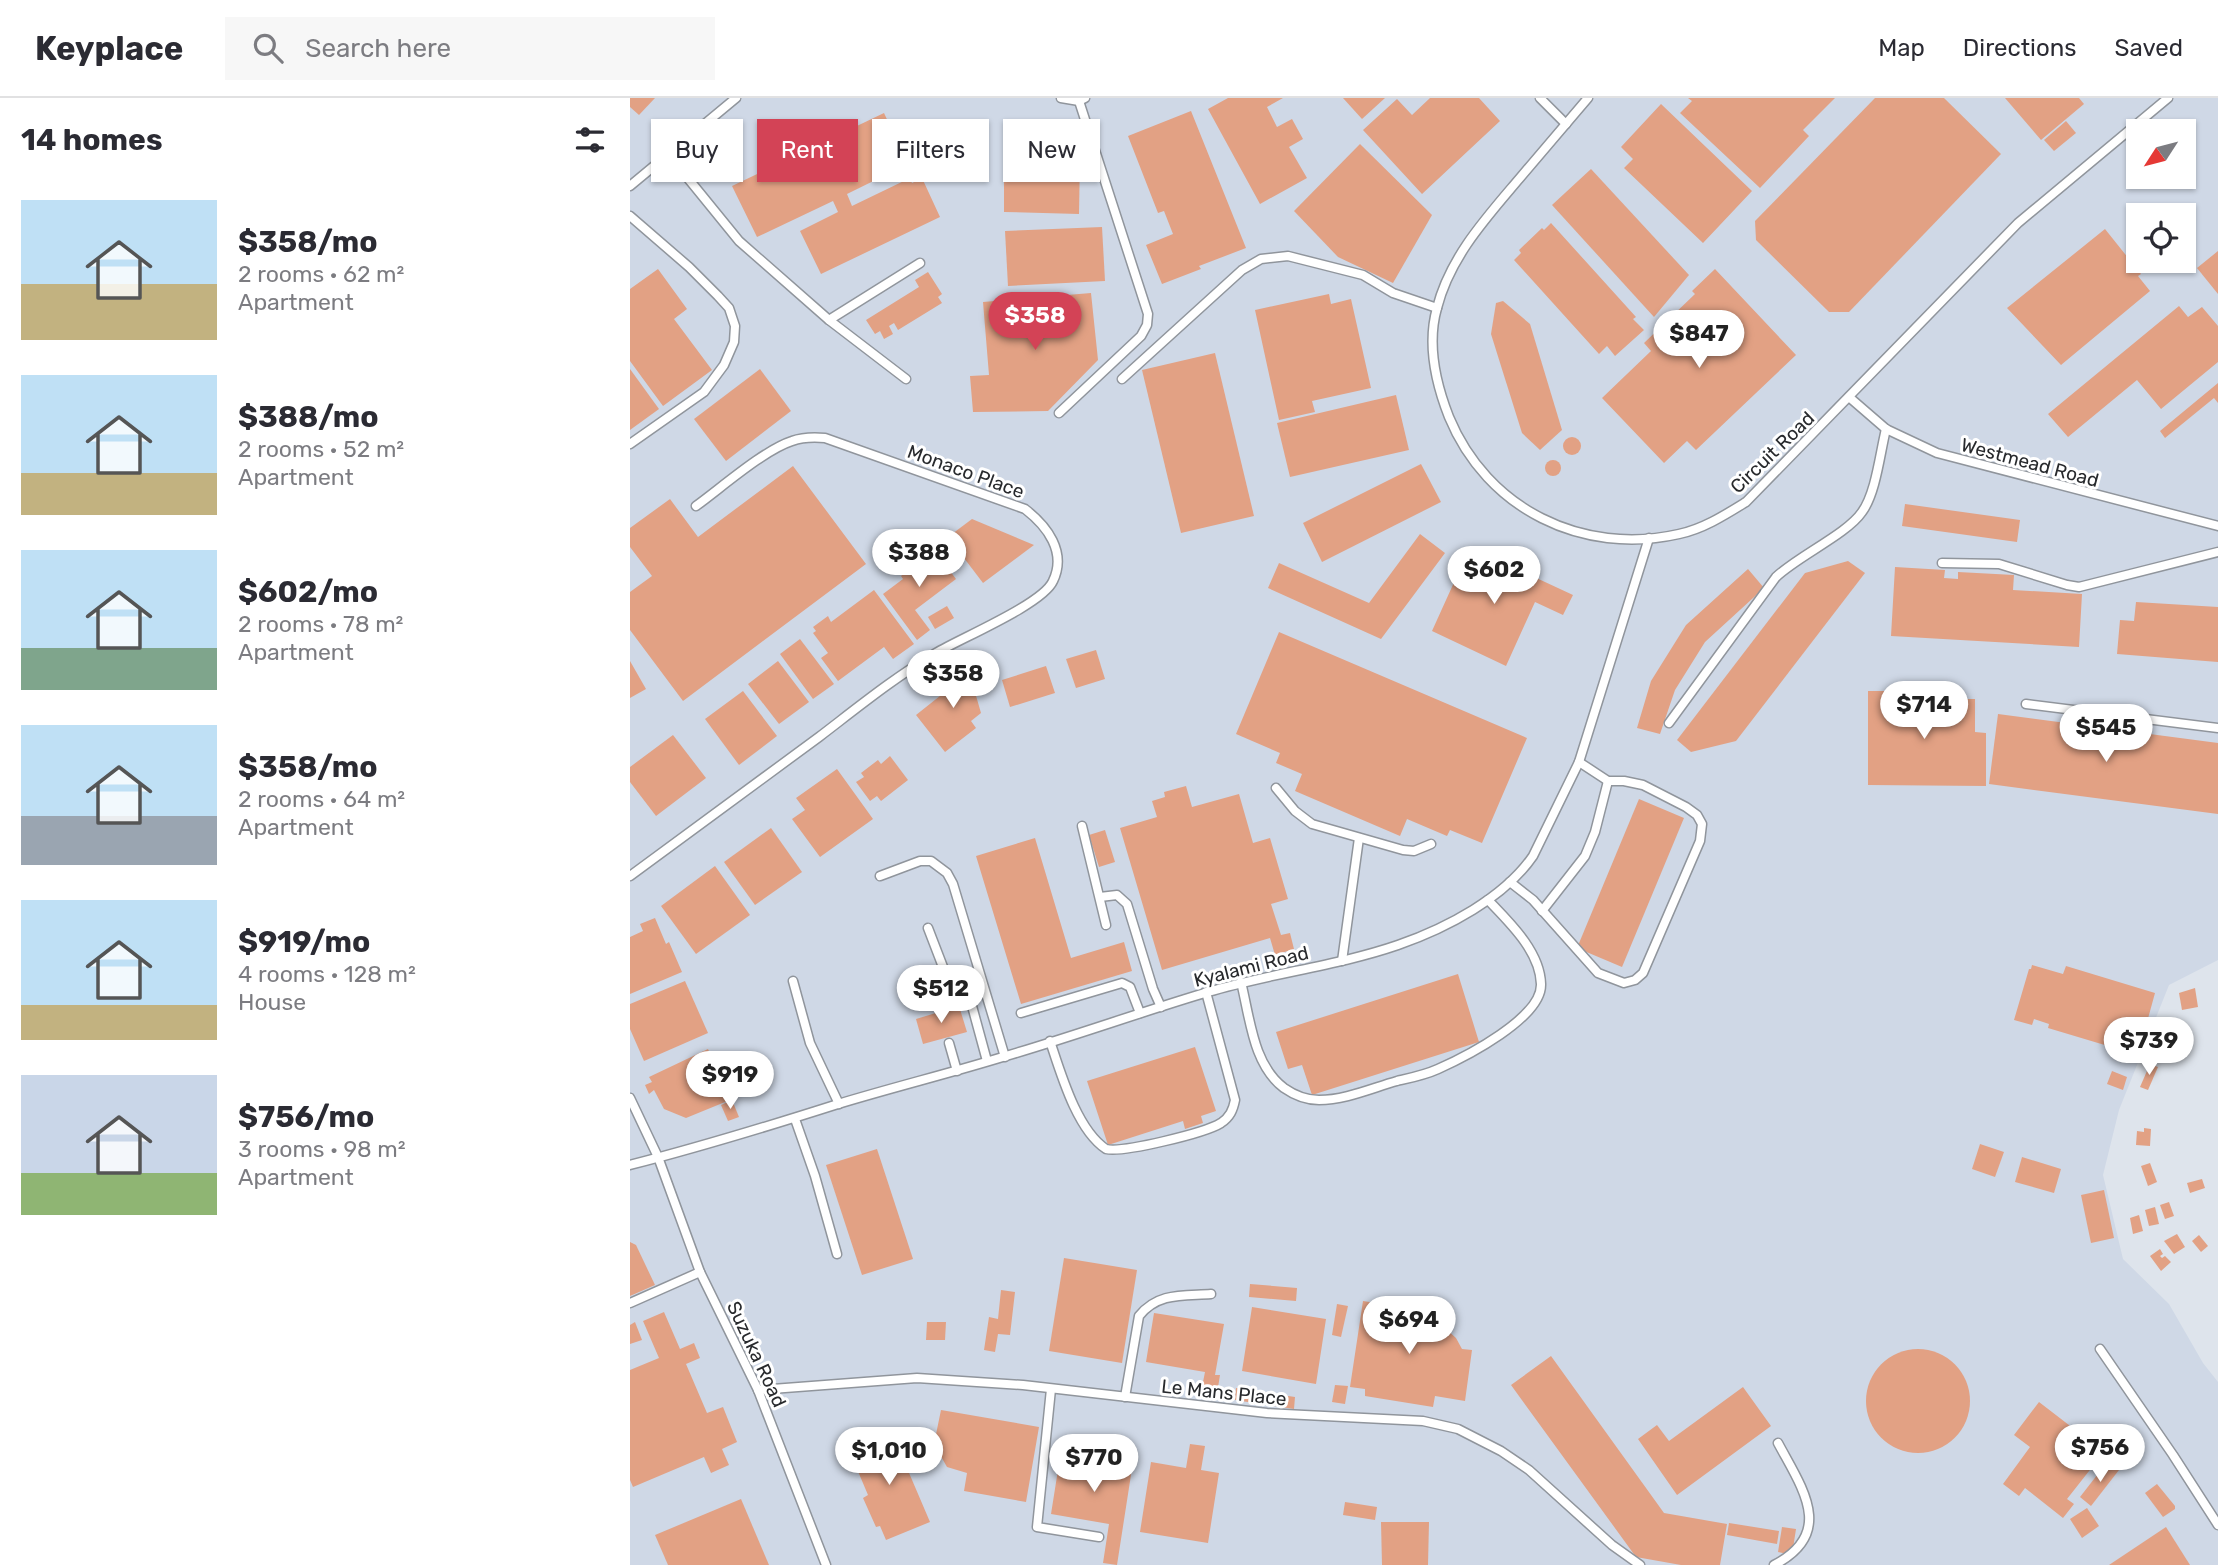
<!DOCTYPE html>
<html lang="en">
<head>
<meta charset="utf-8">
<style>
	body { margin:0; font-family:Rubik,sans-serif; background:#f7f7f7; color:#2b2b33; height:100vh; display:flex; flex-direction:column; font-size:26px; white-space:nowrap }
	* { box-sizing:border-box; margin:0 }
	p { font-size:23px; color:#7c7c81 }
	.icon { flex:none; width:38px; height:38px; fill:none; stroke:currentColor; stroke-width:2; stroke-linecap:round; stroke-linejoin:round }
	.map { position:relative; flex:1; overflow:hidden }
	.details { display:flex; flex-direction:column; background:#fff; width:630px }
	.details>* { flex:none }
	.guide { position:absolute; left:21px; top:21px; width:665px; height:63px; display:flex; gap:14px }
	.needle { width:46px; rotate:234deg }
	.tools { position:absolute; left:1496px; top:21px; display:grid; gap:14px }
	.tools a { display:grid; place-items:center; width:70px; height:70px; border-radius:0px; background:#fff; box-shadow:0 2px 5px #0004; font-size:35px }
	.price { position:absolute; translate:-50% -60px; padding:0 16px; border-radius:24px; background:#fff; color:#222; font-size:23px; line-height:46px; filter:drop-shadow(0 2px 4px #0008) }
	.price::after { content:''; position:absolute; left:50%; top:42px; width:21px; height:16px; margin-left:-10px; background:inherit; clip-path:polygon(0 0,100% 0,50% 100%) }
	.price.current { background:#d34356; color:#fff }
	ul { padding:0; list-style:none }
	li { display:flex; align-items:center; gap:21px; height:175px; padding:0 21px }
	li span { display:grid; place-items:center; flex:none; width:196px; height:140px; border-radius:0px; color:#555 }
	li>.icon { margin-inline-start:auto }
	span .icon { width:84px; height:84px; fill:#fffc; stroke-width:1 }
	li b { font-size:30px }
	h2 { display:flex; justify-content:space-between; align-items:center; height:84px; padding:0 21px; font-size:30px }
	.pill { padding:0 24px; border-radius:0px; background:#fff; box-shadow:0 2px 5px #0004; font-size:24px; line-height:63px }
	.pill.current { background:#d34356; color:#fff }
	header { display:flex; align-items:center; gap:42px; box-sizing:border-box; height:98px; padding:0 35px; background:#fff; border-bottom:2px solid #e1e1e2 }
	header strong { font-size:33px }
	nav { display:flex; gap:38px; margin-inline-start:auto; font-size:24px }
	.search { width:490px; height:63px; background:#f7f7f7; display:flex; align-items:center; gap:18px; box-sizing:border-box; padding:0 24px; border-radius:0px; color:#7c7c81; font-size:26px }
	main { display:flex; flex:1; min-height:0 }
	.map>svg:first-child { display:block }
	.built { fill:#cfd8e6; fill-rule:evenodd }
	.building { fill:#e2a184 }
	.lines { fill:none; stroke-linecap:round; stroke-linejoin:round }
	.lane-casing { stroke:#90959c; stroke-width:11 }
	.lane { stroke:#fff; stroke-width:8 }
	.labels { text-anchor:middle; stroke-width:6; stroke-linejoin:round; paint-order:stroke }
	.street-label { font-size:19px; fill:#282a2d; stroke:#fff }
</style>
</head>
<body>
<header>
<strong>Keyplace</strong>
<div class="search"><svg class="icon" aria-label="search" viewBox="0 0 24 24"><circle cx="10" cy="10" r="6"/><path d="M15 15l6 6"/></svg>Search here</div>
<nav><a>Map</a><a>Directions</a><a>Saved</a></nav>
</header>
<main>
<section class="details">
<h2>14 homes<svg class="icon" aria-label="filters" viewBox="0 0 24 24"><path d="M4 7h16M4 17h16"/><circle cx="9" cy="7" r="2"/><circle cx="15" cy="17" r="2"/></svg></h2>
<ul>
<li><span style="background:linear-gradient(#bfe0f5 60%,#c2b280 0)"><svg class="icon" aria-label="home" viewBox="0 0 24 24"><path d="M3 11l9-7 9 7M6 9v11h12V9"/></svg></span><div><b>$358/mo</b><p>2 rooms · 62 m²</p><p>Apartment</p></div></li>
<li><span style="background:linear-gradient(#bfe0f5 70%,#c2b280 0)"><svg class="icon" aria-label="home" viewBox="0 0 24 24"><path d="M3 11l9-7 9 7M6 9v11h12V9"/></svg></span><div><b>$388/mo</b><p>2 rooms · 52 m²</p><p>Apartment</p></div></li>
<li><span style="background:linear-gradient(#bfe0f5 70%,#7fa58c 0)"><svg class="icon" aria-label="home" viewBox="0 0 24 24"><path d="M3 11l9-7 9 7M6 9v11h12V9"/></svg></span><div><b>$602/mo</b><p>2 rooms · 78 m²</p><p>Apartment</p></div></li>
<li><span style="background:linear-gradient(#bfe0f5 65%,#9aa5b1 0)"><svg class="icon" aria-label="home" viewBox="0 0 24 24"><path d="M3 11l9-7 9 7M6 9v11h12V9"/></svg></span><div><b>$358/mo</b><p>2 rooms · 64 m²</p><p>Apartment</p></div></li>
<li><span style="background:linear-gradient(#bfe0f5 75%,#c2b280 0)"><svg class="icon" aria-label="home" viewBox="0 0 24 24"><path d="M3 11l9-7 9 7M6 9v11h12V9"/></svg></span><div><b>$919/mo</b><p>4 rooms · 128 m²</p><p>House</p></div></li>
<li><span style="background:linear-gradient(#c9d6e8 70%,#8fb573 0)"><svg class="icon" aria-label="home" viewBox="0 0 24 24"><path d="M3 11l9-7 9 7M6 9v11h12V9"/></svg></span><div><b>$756/mo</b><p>3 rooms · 98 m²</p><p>Apartment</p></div></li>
</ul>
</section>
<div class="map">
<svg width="1588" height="1467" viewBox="0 0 1588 1467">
	<rect width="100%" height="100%" fill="#dee4ec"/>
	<!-- built -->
	<path class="built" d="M0,0h1588v862l-49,25 -50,125 -16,65 20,84 46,45 34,59 15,19v183h-1588zM1508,33h46v46h-46zM1508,117h46v46h-46z"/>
	<!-- building -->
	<g class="building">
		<polygon points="0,0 25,0 9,17 0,9"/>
		<polygon points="598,0 653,0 637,9 647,29 662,21 673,41 659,49 677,80 630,106 578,11"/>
		<polygon points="713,0 755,0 732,21"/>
		<polygon points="800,0 849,0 870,23 792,96 733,32 767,1 782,17"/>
		<polygon points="1058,0 1205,0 1173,32 1179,38 1130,90 1050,15 1062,3"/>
		<polygon points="1245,0 1314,0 1371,56 1219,214 1199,214 1126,142 1125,123"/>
		<polygon points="1375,0 1449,0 1454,6 1411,42"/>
		<polygon points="1031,6 1122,93 1073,145 994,70 1003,61 991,49"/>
		<polygon points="561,13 616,150 569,168 571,171 532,186 516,147 543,136 534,113 528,115 498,38"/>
		<polygon points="254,15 278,66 217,96 222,108 280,80 282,85 292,80 310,119 191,176 170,133 208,114 203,103 127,139 102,88"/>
		<polygon points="1436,23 1446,35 1424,53 1414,42"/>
		<polygon points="730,46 802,117 763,185 708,159 664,113"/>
		<polygon points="374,58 450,59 449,116 374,114"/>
		<polygon points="961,71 1059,177 1024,219 922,107"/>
		<polygon points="921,125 1006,219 1003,221 1014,232 985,258 977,248 969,256 884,162 891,155 889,152 912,130 914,132"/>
		<polygon points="472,129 475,183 378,188 375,133"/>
		<polygon points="1475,131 1511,176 1508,178 1520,193 1431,267 1377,210"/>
		<polygon points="1588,153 1588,196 1567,170"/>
		<polygon points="28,171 57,211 44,221 82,272 33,308 0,263 0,191"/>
		<polygon points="1085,171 1166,257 1066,352 1057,343 1034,365 972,300 1021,253 1014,245 1065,196 1062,193"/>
		<polygon points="298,174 312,196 308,199 312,205 268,232 264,225 259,228 263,236 254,241 250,233 245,236 236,222 289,189 285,182"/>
		<polygon points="461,195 468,262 418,313 343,314 340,278 359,277 353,204"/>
		<polygon points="699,196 701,206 721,201 741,290 682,303 685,314 649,322 625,212"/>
		<polygon points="873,203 900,226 932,332 910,352 892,335 861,236 866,205"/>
		<polygon points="1549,208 1558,219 1572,209 1588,228 1588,264 1531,311 1507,282 1438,339 1418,316"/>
		<polygon points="585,255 624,418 551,435 512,272"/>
		<polygon points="0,271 29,311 0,332"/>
		<polygon points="130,271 161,313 96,363 64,321"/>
		<polygon points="1588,285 1588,305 1584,300 1535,340 1530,333"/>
		<polygon points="766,297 779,352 660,379 647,325"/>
		<circle cx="942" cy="348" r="9"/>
		<circle cx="923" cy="370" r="8"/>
		<polygon points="791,366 811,404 692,464 673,425"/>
		<polygon points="163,368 236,466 53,603 0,532 0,494 22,478 0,449 0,430 40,401 68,439"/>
		<polygon points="1275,406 1390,422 1387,444 1272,428"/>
		<polygon points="342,421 404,447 353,485 318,439"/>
		<polygon points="790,436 815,455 751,541 638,490 649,465 739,505"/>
		<polygon points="299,445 326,481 285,512 300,532 287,542 253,496 273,481 271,478 289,465 283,457"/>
		<polygon points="840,449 943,497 933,517 905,504 876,568 802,533"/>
		<polygon points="1218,463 1235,475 1106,643 1061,654 1047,642 1175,475"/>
		<polygon points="1265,469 1315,472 1314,480 1328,481 1328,474 1384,477 1383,492 1452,496 1449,549 1261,538"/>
		<polygon points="1118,471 1134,490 1075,544 1045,592 1030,636 1007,630 1021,583 1056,527"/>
		<polygon points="244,492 284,546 263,561 254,549 208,583 191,560 198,555 183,535 186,533 183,529 198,518 201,524"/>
		<polygon points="1506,504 1588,509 1588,564 1487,556 1490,522 1504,523"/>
		<polygon points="317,508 324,520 305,531 298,519"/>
		<polygon points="649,534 897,640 852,745 820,732 817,738 777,721 770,738 665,693 672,676 646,665 650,655 606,636"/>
		<polygon points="170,541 204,586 183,601 150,556"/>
		<polygon points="466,552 475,581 446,590 436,561"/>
		<polygon points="0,563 16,591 0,600"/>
		<polygon points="148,563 179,604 149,626 118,586"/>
		<polygon points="331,564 338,570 351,615 341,623 346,630 315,654 286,617 325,586 316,575"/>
		<polygon points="416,568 425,595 380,609 372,582"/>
		<polygon points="113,593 147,638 109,667 75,621"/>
		<polygon points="1238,593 1305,593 1305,601 1345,601 1345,634 1356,635 1356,688 1238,687"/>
		<polygon points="1368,616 1588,645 1588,716 1359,686"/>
		<polygon points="43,637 76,680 26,718 0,684 0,669"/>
		<polygon points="260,658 278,682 251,703 247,698 240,703 226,684 234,679 231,675 248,662 251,666"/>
		<polygon points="207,671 243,721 190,759 162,721 175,712 166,700"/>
		<polygon points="556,688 562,709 609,696 623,745 640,740 658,801 641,806 651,837 660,835 664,851 645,857 640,840 532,872 490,730 527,719 522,703 535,699 534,694"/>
		<polygon points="1009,701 1054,720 992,869 947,850"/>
		<polygon points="141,730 172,774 125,807 94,764"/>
		<polygon points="475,732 485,764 469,769 459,737"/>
		<polygon points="405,740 441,860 494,844 502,873 391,906 346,758"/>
		<polygon points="85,768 120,817 66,856 31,808"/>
		<polygon points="25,820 36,846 39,844 52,874 0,896 0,839 13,833 10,826"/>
		<polygon points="1402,867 1433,876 1436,868 1525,895 1508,957 1418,930 1419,926 1404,921 1402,927 1384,922 1399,871 1401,871"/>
		<polygon points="828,876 849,944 682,997 672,967 658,971 646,934"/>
		<polygon points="55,883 78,935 14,963 0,931 0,906"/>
		<polygon points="1565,890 1568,909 1552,912 1549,895"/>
		<polygon points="329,908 337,934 293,946 286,921"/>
		<polygon points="565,949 586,1013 571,1018 573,1025 555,1031 553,1023 478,1047 457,983"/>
		<polygon points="78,951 100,1002 56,1020 34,1011 24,992 19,996 15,987 22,984 19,979"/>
		<polygon points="1520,966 1528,969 1518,992 1510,989"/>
		<polygon points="1482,973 1497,979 1493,992 1477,986"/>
		<polygon points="102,1002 109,1019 98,1023 91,1007"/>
		<polygon points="1514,1030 1521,1031 1520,1048 1506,1047 1507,1033 1514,1034"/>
		<polygon points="1350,1046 1374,1054 1365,1079 1342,1071"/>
		<polygon points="247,1051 283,1161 232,1177 196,1067"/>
		<polygon points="1392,1059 1431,1071 1424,1095 1385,1084"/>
		<polygon points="1520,1065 1527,1084 1518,1088 1511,1068"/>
		<polygon points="1572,1081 1575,1090 1560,1095 1557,1085"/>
		<polygon points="1474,1092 1484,1140 1461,1145 1451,1097"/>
		<polygon points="1539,1104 1544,1118 1535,1121 1530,1107"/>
		<polygon points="1525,1109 1529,1126 1519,1128 1515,1112"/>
		<polygon points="1509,1117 1513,1133 1503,1136 1500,1120"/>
		<polygon points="1547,1136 1555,1149 1544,1156 1534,1143"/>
		<polygon points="1569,1137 1578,1148 1571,1154 1562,1143"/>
		<polygon points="0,1144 6,1147 25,1187 0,1198"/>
		<polygon points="1530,1151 1533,1156 1530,1158 1532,1160 1535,1158 1541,1164 1531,1173 1520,1158"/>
		<polygon points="434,1160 507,1172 492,1265 419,1253"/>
		<polygon points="620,1186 667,1190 666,1203 619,1199"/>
		<polygon points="371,1192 385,1194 380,1237 368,1236 365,1254 354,1252 359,1219 368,1221"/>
		<polygon points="733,1203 817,1216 816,1231 826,1240 832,1251 842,1252 835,1303 805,1298 803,1309 735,1298 735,1291 720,1289"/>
		<polygon points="707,1206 718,1208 711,1239 702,1237"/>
		<polygon points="622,1209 696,1221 686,1286 612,1273"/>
		<polygon points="34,1214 50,1251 64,1245 70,1260 56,1266 77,1315 93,1309 107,1344 92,1351 99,1367 81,1375 74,1359 3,1389 0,1382 0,1272 29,1260 13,1223"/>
		<polygon points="524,1215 594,1226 585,1277 590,1277 586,1302 570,1299 575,1274 516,1264"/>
		<polygon points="5,1224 12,1242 0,1246 0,1227"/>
		<polygon points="297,1224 316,1224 315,1242 296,1242"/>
		<circle cx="1288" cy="1303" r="52"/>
		<polygon points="921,1258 1034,1415 1097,1426 1090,1467 1051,1467 1006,1459 881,1287"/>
		<polygon points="705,1287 718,1288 715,1306 702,1304"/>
		<polygon points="1113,1289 1141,1328 1047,1397 1008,1341 1027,1327 1039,1343"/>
		<polygon points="606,1290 665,1299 664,1311 605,1302"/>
		<polygon points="1409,1304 1474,1354 1437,1401 1444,1406 1433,1420 1395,1390 1389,1398 1373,1386 1400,1349 1384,1337"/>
		<polygon points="311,1312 409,1329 396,1404 334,1393 337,1375 317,1369 304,1346"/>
		<polygon points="262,1335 300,1424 256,1442 250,1428 246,1429 233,1400 238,1397 219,1352"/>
		<polygon points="560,1346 575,1348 571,1372 589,1375 578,1445 510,1434 521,1364 556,1370"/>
		<polygon points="431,1353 503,1364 487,1467 473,1465 479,1426 421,1416"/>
		<polygon points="1478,1363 1489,1372 1461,1408 1450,1399"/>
		<polygon points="1527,1386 1545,1408 1545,1411 1533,1419 1515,1395"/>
		<polygon points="111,1401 139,1467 38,1467 25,1437"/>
		<polygon points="715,1404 747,1409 745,1422 713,1417"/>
		<polygon points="1457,1410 1469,1428 1452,1440 1440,1421"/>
		<polygon points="751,1424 799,1424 798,1467 752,1467"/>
		<polygon points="1099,1425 1149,1433 1147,1446 1097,1437"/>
		<polygon points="1152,1429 1166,1431 1162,1457 1148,1454"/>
		<polygon points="1536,1429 1560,1467 1479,1467"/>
	</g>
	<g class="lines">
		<!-- lane casing -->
		<g class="lane-casing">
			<g id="lane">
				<polyline points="431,0 449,3 455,0"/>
				<polyline points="910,0 936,26"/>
				<path d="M958,0c-23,27 -46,54 -69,81 -33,39 -69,78 -82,129 -10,35 -1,76 12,109 38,92 133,139 230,117 24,-5 46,-19 67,-32l272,-279 150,-125"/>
				<polyline points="39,57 109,143 199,222 276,281"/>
				<polyline points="0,88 106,0"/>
				<polyline points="0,118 59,169 88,198 99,210 105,228 104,244 94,267 74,294 0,346"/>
				<polyline points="199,222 290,165"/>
				<polyline points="492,281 612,172 631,161 658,158 733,177 763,195 807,210"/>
				<polyline points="1219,299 1256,331 1307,355 1588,428"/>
				<polyline points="429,315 511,238 517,227 518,216 449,3"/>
				<polyline points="1312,465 1369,466 1437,487 1449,489 1588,454"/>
				<polyline points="1396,606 1588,630"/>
				<path d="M1039,625l107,-146c22,-21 71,-43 86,-65 14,-19 18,-59 24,-83"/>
				<polyline points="646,690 665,713 682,726 773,752 784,753 801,746"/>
				<polyline points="452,728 476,827"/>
				<path d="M0,778c63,-46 126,-93 189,-139 38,-29 76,-60 117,-84 25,-15 107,-49 117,-72 14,-29 -6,-55 -28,-72l-200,-71c-11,-1 -22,-1 -33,3 -28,9 -71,47 -96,65"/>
				<polyline points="250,778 290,763 301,763 317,775 323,786 375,959"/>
				<polyline points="880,784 903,802 968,875 994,885 1005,882 1013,875 1070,743 1072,726 1067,717 1056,709 1013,687 994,683 978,683 949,664"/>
				<polyline points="470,799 487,797 497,806 523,891 531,909"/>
				<polyline points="912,813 955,758 965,734 978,683"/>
				<polyline points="298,830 318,882 334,896 342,908 357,963"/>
				<polyline points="712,863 729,740"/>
				<polyline points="163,883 180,945 209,1006"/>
				<path d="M611,884c9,36 12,83 43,106 10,7 23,12 35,12 26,0 53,-12 78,-19 13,-3 28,-6 41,-12 27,-12 104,-51 103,-85 -1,-33 -32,-62 -53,-84"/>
				<polyline points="391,915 492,885 500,889 510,915"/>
				<path d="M420,943c11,33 27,89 56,108 17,4 99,-16 115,-26 9,-6 12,-13 14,-23l-29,-108"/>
				<polyline points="319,945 327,973"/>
				<polyline points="0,1000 28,1059 70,1174 128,1292 196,1467"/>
				<polyline points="165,1021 185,1078 207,1156"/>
				<path d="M0,1067c70,-18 139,-39 208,-61 56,-17 113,-31 168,-48 68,-20 135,-44 202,-64 63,-19 129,-26 190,-47 49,-17 106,-47 135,-89l46,-94 70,-224"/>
				<polyline points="0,1205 70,1174"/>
				<polyline points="1470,1251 1543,1357 1588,1427"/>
				<polyline points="421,1291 407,1429 469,1439"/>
				<polyline points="128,1292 287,1280 393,1287 637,1315 793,1323 828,1331 871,1353 899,1372 982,1447 1010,1467"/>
				<path d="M495,1299l14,-81c19,-24 45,-20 72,-22"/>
				<path d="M1144,1467c62,-32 28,-77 4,-122"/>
			</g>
		</g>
		<!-- lane -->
		<use href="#lane" class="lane"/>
	</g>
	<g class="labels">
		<!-- street labels -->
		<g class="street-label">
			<text transform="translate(1142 354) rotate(-44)" y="7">Circuit Road</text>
			<text transform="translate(1400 364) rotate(15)" y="7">Westmead Road</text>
			<text transform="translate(336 373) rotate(20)" y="7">Monaco Place</text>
			<text transform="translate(621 868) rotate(-14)" y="7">Kyalami Road</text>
			<text transform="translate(127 1256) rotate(65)" y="7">Suzuka Road</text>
			<text transform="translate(594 1294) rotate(6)" y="7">Le Mans Place</text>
		</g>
	</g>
</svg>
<div class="tools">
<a><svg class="needle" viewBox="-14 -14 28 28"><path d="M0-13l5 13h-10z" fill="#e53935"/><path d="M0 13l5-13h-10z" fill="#7c7c81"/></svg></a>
<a><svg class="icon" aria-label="locate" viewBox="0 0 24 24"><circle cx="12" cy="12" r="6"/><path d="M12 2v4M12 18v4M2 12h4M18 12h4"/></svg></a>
</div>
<b class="price current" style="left:405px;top:254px">$358</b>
<b class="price" style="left:1069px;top:272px">$847</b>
<b class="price" style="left:289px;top:491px">$388</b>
<b class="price" style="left:864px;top:508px">$602</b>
<b class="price" style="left:323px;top:612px">$358</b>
<b class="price" style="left:1294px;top:643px">$714</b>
<b class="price" style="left:1476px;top:666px">$545</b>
<b class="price" style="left:311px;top:927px">$512</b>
<b class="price" style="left:1519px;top:979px">$739</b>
<b class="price" style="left:100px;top:1013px">$919</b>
<b class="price" style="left:779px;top:1258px">$694</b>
<b class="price" style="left:1470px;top:1386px">$756</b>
<b class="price" style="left:259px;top:1389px">$1,010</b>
<b class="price" style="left:464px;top:1396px">$770</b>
<div class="guide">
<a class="pill">Buy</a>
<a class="pill current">Rent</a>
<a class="pill">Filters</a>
<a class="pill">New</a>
</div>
</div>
</main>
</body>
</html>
